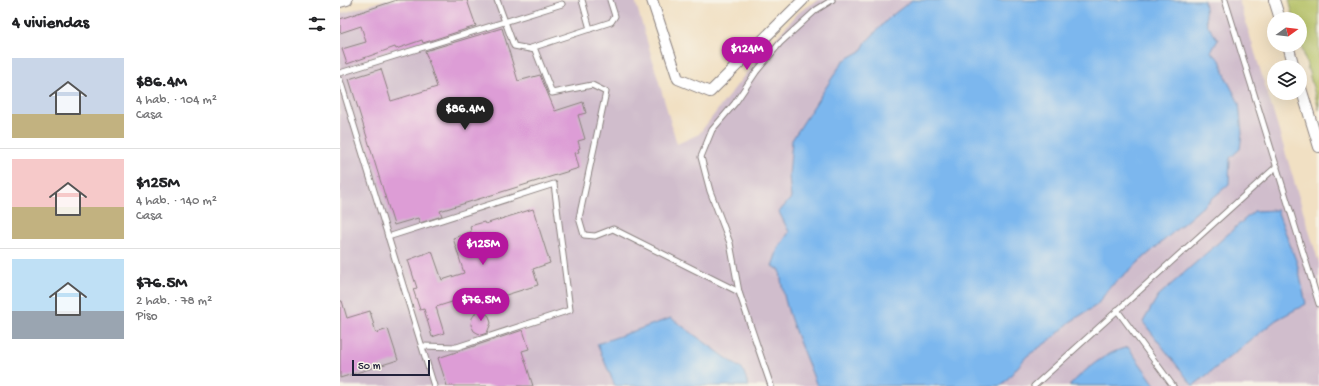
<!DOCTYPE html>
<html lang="es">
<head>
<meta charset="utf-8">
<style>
	body { margin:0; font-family:"Gochi Hand",sans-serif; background:#f2f2f2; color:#202124; height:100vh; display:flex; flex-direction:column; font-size:15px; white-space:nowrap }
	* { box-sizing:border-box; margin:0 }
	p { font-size:13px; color:#757577 }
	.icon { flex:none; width:22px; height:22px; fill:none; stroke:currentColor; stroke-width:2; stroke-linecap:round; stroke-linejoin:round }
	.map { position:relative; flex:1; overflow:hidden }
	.panel { display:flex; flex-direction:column; background:#fff; width:340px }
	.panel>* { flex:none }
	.needle { width:26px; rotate:75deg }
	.fabs { position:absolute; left:927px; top:12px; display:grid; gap:8px }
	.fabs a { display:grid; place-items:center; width:40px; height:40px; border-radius:50%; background:#fff; box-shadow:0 4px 16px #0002; font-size:20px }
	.scale { position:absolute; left:12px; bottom:10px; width:78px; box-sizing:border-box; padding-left:4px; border:2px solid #22223b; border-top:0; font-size:11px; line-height:14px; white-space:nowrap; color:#22223b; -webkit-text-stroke:3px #f7f3e8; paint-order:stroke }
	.price { position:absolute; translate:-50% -34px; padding:0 9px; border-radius:14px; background:#b5179e; color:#fff; font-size:13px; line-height:26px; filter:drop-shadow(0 1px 2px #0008) }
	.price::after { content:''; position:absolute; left:50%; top:24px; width:12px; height:9px; margin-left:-6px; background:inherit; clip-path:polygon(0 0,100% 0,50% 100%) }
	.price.selected { background:#222; color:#fff }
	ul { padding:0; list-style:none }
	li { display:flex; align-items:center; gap:12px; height:100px; padding:0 12px }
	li+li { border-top:1px solid #e0e0e0 }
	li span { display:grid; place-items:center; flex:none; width:112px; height:80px; border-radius:0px; color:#555 }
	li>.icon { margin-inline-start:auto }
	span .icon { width:48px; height:48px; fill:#fffc; stroke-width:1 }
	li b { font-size:17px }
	h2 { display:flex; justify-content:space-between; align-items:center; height:48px; padding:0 12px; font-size:17px }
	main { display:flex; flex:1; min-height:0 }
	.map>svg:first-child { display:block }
	.industrial { fill:#d0bdcc }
	.green { fill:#b2bf61; stroke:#6a704e }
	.water { fill:#7cb7ee; stroke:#4f6c94 }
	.building { fill:#dd9dd6 }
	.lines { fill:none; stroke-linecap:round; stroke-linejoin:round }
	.lane-casing { stroke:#8a817f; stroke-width:7 }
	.street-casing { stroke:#8a817f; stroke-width:12 }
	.lane { stroke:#fff; stroke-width:5 }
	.street { stroke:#fff; stroke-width:10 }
</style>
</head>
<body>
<main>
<section class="panel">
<h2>4 viviendas<svg class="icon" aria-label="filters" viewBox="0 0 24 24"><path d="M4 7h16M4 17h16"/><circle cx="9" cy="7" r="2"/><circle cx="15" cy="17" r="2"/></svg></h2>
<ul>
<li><span style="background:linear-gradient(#c9d6e8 70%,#c2b280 0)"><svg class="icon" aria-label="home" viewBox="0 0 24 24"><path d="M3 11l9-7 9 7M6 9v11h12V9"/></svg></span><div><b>$86.4M</b><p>4 hab. · 104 m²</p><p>Casa</p></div></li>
<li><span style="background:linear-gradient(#f6c9c9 60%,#c2b280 0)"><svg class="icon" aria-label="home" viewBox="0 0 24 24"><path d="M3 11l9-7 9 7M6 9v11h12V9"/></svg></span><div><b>$125M</b><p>4 hab. · 140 m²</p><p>Casa</p></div></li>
<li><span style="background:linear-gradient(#bfe0f5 65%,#9aa5b1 0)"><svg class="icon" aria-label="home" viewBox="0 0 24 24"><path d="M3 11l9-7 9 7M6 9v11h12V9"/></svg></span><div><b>$76.5M</b><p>2 hab. · 78 m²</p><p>Piso</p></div></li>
</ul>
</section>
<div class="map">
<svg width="979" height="386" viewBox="0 0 979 386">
	<rect width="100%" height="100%" fill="#f7f3e8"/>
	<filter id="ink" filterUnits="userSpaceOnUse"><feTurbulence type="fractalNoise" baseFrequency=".025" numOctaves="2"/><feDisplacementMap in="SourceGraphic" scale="8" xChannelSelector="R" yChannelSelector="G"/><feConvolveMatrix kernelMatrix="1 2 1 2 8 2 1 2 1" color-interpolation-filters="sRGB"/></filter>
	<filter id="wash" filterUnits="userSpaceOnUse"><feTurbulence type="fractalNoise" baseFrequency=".012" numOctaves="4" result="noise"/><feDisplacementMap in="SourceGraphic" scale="16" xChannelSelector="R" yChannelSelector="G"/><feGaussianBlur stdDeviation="0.9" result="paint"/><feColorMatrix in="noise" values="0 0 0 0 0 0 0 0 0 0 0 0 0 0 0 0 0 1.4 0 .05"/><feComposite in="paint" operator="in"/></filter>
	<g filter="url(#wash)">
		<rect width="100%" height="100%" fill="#f1e0c3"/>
		<!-- industrial -->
		<polygon class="industrial" points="45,0 295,0 337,144 359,134 414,63 459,12 478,0 899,0 979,263 979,386 0,386 0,14"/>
		<!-- green -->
		<polygon class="green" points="949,0 979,0 979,110 960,40 960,19 954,19"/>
		<!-- water -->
		<g class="water">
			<path d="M572,0h292l3,24 11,16 -7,12 9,8 7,20 12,23 3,30 -2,16 -10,9 -1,26 -119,103 -13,18 -27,17 -17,16 -26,18 -23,27 -5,3h-182c-14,-37 -34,-76 -37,-116l-8,-4 6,-17 11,-17 -10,-20 12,-14 -2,-22 3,-36 51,-79 18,-10 5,-9 24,-25z"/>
			<polygon points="937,210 957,263 966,304 936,320 853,386 803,322 818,296 914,211"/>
			<polygon points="331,318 403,370 409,386 275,386 257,344"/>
			<path d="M788,347l28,39h-87c17,-17 35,-33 59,-39z"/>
		</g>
		<g id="blocks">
			<!-- building -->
			<g class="building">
				<polygon points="57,0 127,0 136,26 83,43 82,40 56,49 55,47 7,64 2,49 26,42 21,26 0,33 0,19"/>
				<polygon points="162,28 178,81 200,75 215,111 243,102 246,113 238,115 245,139 238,141 240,148 238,149 239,152 235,153 239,168 100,211 102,216 80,223 78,218 54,225 9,79 41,69 51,101 97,87 85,51"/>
				<polygon points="193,209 210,263 193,269 198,285 134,305 131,296 96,307 104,333 92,337 84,309 80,310 73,289 77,288 68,260 92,251 102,280 124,273 113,238 131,232 130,226 144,222 145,224"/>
				<polygon points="0,301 2,301 7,318 30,311 36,333 48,329 58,360 0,378"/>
				<polygon points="139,308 149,316 151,323 147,333 141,335 134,331 131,325 132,318"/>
				<polygon points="183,330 189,349 182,351 193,386 107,386 98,358"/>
			</g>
		</g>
	</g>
	<g filter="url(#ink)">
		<use href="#blocks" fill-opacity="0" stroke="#8a817f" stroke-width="1"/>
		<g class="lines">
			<!-- lane casing -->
			<g class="lane-casing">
				<g id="lane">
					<polyline points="157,0 174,46 195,50 212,93 252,85 266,92 239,218 244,235 255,236 273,229 399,292"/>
					<polyline points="242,0 250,29"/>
					<polyline points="885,0 979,304"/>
					<polyline points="191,48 271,22 275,16 270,0"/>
					<polyline points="0,73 222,4"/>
					<polyline points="0,80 94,386"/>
					<polyline points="48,237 214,184 230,310 117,347 82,346"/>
					<polyline points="777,310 833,386"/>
					<polyline points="431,386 399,292 390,243 370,191 361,157 372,130 395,103 416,72 440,43 476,10 492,0"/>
					<polyline points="694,386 937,166"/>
				</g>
			</g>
			<!-- street casing -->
			<g class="street-casing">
				<g id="street">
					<polyline points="312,0 338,79 370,92 463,0"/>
					<polyline points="934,0 940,19"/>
					<polyline points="0,2 7,0"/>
					<polyline points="948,45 954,67"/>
					<polyline points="960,85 979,147"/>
				</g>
			</g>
			<!-- lane -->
			<use href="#lane" class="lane"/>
			<!-- street -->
			<use href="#street" class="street"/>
		</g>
	</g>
</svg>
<div class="fabs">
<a><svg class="needle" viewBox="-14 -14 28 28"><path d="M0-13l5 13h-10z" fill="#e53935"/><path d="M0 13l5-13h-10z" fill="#757577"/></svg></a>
<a><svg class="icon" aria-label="layers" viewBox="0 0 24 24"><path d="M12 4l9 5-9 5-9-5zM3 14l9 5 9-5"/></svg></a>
</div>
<div class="scale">50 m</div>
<b class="price" style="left:407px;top:71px">$124M</b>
<b class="price selected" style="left:125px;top:131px">$86.4M</b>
<b class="price" style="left:143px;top:266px">$125M</b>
<b class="price" style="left:141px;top:322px">$76.5M</b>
</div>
</main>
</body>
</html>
